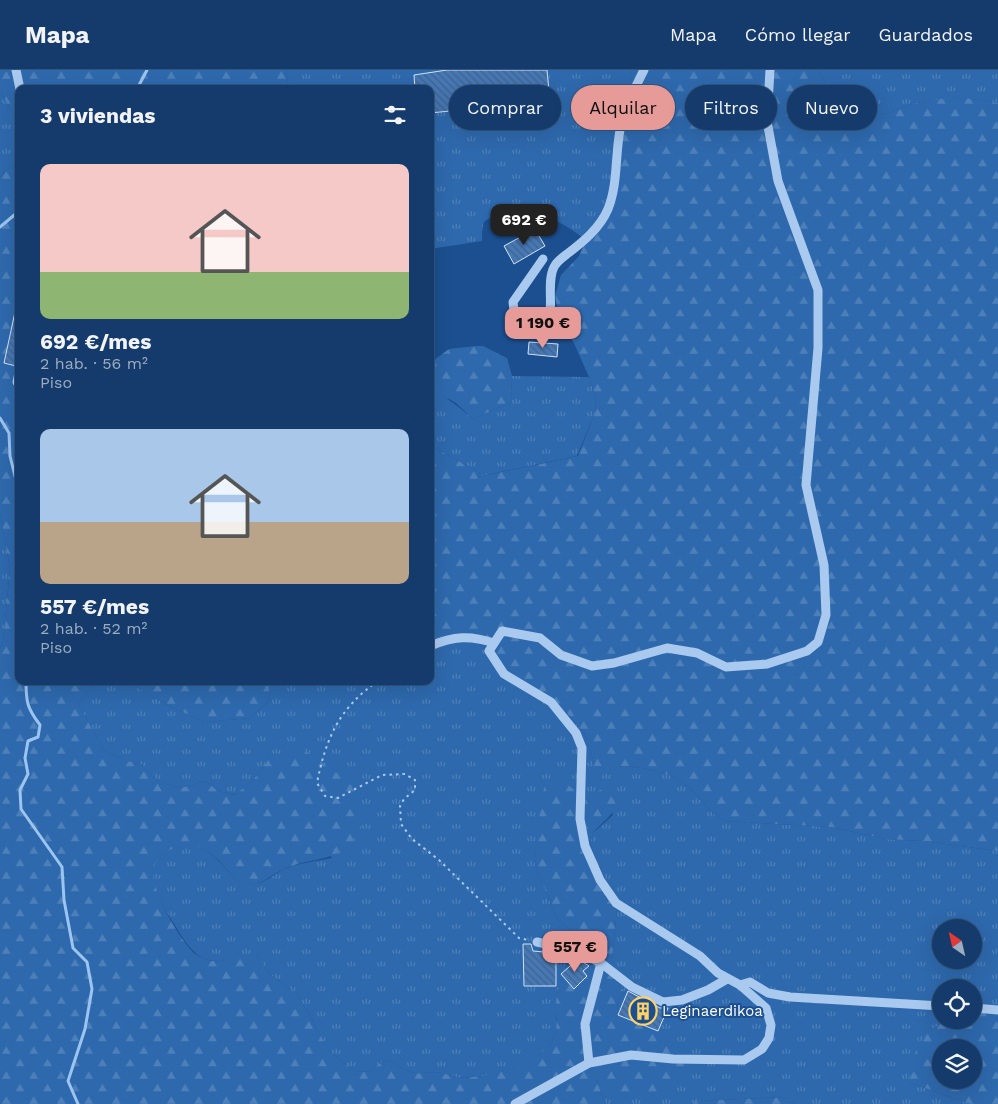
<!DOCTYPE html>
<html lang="es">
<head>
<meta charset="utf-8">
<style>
	body { margin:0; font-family:"Work Sans",sans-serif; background:#1d4271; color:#f1f3f6; height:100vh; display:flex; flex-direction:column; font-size:19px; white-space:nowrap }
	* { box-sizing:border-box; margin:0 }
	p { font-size:16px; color:#9dadc1 }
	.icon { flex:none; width:28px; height:28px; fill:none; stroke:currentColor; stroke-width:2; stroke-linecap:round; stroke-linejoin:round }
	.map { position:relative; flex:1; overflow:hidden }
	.details { position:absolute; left:15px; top:15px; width:419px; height:600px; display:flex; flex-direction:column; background:#143b6b; border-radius:10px; box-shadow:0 5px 20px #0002,0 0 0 1px #33557e }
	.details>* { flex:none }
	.top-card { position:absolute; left:449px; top:15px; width:474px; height:45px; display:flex; gap:10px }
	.needle { width:32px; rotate:326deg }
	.controls { position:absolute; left:932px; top:849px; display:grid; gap:10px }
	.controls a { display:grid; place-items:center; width:50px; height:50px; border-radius:50%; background:#143b6b; box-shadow:0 5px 20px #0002,0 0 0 1px #33557e; font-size:25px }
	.price { position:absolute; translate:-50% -42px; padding:0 11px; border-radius:10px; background:#e69b98; color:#111; font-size:16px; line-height:32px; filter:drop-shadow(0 1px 2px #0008) }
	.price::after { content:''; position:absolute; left:50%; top:30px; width:15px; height:11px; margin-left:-8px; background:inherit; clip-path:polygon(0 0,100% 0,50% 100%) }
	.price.on { background:#222; color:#fff }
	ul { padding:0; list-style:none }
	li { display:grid; align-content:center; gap:10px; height:265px; padding:0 25px }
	li span { display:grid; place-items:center; height:155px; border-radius:10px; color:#555 }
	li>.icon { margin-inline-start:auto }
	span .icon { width:90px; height:90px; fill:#fffc; stroke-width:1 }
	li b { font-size:21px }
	h2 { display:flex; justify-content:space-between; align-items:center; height:60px; padding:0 25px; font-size:21px }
	.pill { padding:0 18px; border-radius:22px; background:#143b6b; box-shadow:0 5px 20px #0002,0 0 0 1px #33557e; font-size:18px; line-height:45px }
	.pill.on { background:#e69b98; color:#111 }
	header { display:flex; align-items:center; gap:30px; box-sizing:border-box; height:70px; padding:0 25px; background:#143b6b; border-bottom:1px solid #33557e }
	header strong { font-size:24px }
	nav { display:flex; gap:28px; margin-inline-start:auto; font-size:18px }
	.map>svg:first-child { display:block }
	.grass { fill:url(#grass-tufts); fill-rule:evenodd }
	.forest { fill:url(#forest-firs); fill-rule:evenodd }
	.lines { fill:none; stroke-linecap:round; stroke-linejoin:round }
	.stream { stroke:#9cc4f0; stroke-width:3 }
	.building { fill:url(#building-back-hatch); stroke:#cfe3fa }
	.path { stroke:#a9c9ee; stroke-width:2; stroke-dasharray:2.5 4; stroke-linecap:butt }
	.minor { stroke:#a9c9ee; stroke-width:9 }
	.labels { text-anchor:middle; stroke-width:4; stroke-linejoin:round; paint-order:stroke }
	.poi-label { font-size:15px; fill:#fff; stroke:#1b4f8f; text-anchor:start }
</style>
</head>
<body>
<header>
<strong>Mapa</strong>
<nav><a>Mapa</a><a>Cómo llegar</a><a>Guardados</a></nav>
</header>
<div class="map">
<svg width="998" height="1034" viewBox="0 0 998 1034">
	<defs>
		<pattern id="grass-tufts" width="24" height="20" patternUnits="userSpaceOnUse" patternTransform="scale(1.25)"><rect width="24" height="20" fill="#2e69ad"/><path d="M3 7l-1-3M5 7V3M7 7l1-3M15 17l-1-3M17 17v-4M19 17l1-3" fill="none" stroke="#4d80b9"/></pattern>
		<pattern id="forest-firs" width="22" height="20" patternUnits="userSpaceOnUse" patternTransform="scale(1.25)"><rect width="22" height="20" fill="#2e69ad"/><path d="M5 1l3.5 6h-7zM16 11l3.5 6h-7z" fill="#4d80b9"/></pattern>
		<pattern id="building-back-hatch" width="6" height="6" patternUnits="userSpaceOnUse" patternTransform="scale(1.25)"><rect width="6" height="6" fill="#4478b7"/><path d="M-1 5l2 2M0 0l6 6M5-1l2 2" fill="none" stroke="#486282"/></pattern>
	</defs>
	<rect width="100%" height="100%" fill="#1b4f8f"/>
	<!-- grass -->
	<g class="grass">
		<path d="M286,0h346l-20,131 -26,39c-12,-9 -23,-17 -37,-22 -11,-4 -58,-6 -65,4 -2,5 -2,14 -2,19l-52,8v-160h-141z"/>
		<path d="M817,0h181v33c-24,-6 -52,-5 -77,-1 -16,3 -49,20 -63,14 -18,-8 -31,-31 -41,-46z"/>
		<polygon points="0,20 19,56 19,91 6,100 0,107"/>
		<path d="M512,306l77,1 7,22 -1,14 -18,43 -100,21 3,-4 -50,-28v-62c12,14 29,23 43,36l38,-17z"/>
		<polygon points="0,444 10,498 3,572 0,578"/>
		<path d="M430,557l3,2 37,9 14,9 9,17 73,48 18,21 11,33c33,0 70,-1 96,23 13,11 18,24 33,32l107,6 55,12 37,2 75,10v152h-15l-9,4v-19h-33v32h7l-17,10 -23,52 62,22h-176l-9,-7 -90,4 -1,3h-88l-10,-24 30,17 34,-68 -18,-2 -24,-16 -1,-7 7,-13 -9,-15 -3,-17 5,-51 -27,-64 3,-11 20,-18 -12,-26 -13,11 -48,24 -6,25 2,19 22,53c14,5 25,26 17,41 -6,10 -13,17 -17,29 -6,17 4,35 -7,52 -17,24 -66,37 -94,34 -7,-1 -14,-5 -22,-5 -6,0 -13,2 -19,1 -8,0 -19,-9 -27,-13l-7,2 -15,10 -13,-1 -26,-22 -30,-54 -27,-20 -15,-20c-14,-1 -23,6 -37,6 -25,2 -37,-25 -48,-42 -7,-11 -17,-29 -19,-42 -3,-22 25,-35 43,-31 24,5 34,36 55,39 10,1 25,-11 34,-16 14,-6 33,-8 48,-11l-63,-99 -16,21 -17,15 -18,-4 -13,-10 -24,7 -22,-6 -19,-19 -13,-2 -23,-11 -26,-46 18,-23h30l43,25 36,16 45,-4 20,-18 -2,-19h162zM941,858h33v32h-33z"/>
	</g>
	<!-- forest -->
	<g class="forest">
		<polygon points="0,0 286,0 289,19 19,19 19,56 0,20"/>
		<path d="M632,0h185c10,15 23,38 41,46 14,6 47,-11 63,-14 25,-5 52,-5 77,1v748l-75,-10 -37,-2 -55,-12 -107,-6c-15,-8 -20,-21 -33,-32 -26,-24 -63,-23 -96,-23l-11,-33 -18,-21 -73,-48 -9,-17 -13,-9 -29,-3 -12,-8v-182l50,28 -2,4 100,-21 17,-43 1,-14 -7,-22 -16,-36 -14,-24 -4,-21 6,-21 18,-19 15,-34 18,-21 6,-57z"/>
		<path d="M19,91v520h77l-18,23 26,46 23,11 13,2 19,19 22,6 24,-7 13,10 17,4 18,-15 16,-21 33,-10 48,33 11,26v23c-26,34 -41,24 -75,37 -11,4 -23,16 -34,17 -26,2 -34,-53 -80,-36 -11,4 -17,11 -19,21 -3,18 26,68 39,81 3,4 11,7 16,9 16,5 32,-7 48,-5l15,20 27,20 30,54 26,22 13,1 15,-10 7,-2c8,4 19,13 27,13 6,1 13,-1 19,-1 8,0 15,4 22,5 28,3 76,-10 94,-34 11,-17 1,-35 7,-52 3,-12 10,-19 17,-29 8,-15 -3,-36 -17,-41l-22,-53 -2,-19 11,-67 18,-1 24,19 14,-11c33,14 3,30 -7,43 -2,3 -3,8 -4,12l27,64 -5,51 3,17 9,15 -7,13 1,7 24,16 18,2 36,35c-5,20 -49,35 -68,33 -10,-1 -23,-12 -32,-17l10,24h-606v-456l3,-6 7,-74 -10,-54v-337l6,-7z"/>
		<polygon points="476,276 483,276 507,288 512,306 511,332 473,349 456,333 440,324 430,313 430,293 449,279"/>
		<polygon points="126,611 268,611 270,630 250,648 205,652 169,636"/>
		<path d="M983,933h15v101h-28l-62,-22 9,-36 14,-16 17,-10h26v-13zM941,978h33v32h-33z"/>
		<polygon points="785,1027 794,1034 694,1034 695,1031"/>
	</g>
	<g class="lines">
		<!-- stream -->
		<g class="stream">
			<polyline points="137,19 147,0"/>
			<polyline points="0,157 19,141"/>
			<polyline points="0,348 9,363 10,386 19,422"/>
			<path d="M26,611c0,21 1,27 14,44l-2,12 -10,4 -3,17 3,16 -8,16 1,19 41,58 2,33 9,48 14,14 5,27 -7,40 -17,52 10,23"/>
		</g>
	</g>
	<!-- building -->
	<g class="building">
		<polygon points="447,0 547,0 550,31 430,43 430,19 415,19 414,5"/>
		<polygon points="535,159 545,176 514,194 504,176"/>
		<polygon points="15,242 19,242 19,284 16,296 4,293"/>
		<polygon points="529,272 558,274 557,287 528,284"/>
		<polygon points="523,874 531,874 533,881 556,883 556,916 524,916"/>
		<polygon points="578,889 589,896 583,901 587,906 574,919 561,904"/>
		<polygon points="628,921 660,938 668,938 658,961 618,945"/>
	</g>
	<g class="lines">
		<!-- path -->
		<path class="path" d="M378,611c-39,27 -52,57 -61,102l8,13 13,2 44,-23 23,-1 10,6v10l-11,9 -4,7 1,18 11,15 27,21 80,78 9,2"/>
		<!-- minor -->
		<g class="minor">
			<polyline points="16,0 20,19"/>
			<path d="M543,189l-30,43 3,25 6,7c45,5 20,-44 32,-67 3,-6 8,-9 13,-13 16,-12 33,-26 41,-45 10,-25 7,-53 12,-79 5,-21 14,-41 24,-60"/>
			<polyline points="17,312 19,303"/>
			<path d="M430,576c24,-10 40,-11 64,-3"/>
			<polyline points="537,872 577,881 601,893 632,917 663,932 682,930 708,920 727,909"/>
			<polyline points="740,915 750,912 768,923 790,927 941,936"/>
			<polyline points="974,938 998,940"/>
			<polyline points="589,993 585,954 601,893"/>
			<polyline points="515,1034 589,993 631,985 673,989 744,990 762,979 769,968 771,955 766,938 740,915 718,903 700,886 616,833 600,810 585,776 580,749 582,678 576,663 551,632 504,604 489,581 502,561 540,568 561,585 592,596 614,593 667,578 697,583 726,597 767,594 807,581 818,572 826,545 824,495 806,415 818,278 818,220 778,111 767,51 770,0"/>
		</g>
	</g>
	<!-- icons -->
	<defs>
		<g id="building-ring" transform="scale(1.4375)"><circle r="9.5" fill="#1b4f8f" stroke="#ffd166" stroke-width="1.5"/><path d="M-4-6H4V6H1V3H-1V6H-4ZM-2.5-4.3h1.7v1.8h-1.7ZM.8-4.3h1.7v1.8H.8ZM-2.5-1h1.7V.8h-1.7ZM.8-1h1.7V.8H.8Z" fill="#ffd166"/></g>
	</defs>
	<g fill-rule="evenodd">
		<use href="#building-ring" x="643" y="941"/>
	</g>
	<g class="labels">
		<!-- poi labels -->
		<g class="poi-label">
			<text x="662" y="946">Leginaerdikoa</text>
		</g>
	</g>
</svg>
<div class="controls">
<a><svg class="needle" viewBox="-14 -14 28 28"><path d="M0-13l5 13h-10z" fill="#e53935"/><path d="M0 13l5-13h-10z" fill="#9dadc1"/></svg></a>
<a><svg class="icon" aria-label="locate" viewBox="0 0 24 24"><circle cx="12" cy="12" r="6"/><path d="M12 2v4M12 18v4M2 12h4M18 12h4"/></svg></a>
<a><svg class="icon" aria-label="layers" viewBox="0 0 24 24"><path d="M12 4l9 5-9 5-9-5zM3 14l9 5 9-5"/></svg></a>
</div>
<b class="price on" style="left:524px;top:176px">692 €</b>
<b class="price" style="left:543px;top:279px">1 190 €</b>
<b class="price" style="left:575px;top:903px">557 €</b>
<div class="top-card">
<a class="pill">Comprar</a>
<a class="pill on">Alquilar</a>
<a class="pill">Filtros</a>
<a class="pill">Nuevo</a>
</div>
<section class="details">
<h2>3 viviendas<svg class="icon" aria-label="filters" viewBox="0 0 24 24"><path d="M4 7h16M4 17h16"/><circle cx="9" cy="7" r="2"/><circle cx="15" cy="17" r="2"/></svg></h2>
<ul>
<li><span style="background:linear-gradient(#f6c9c9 70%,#8fb573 0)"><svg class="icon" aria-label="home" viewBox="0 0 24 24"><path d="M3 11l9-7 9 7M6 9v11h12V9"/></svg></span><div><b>692 €/mes</b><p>2 hab. · 56 m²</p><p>Piso</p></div></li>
<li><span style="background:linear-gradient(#a9c7e8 60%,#b9a48a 0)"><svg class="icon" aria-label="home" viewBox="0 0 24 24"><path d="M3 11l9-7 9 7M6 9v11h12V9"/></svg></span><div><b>557 €/mes</b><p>2 hab. · 52 m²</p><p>Piso</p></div></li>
</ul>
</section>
</div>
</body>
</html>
